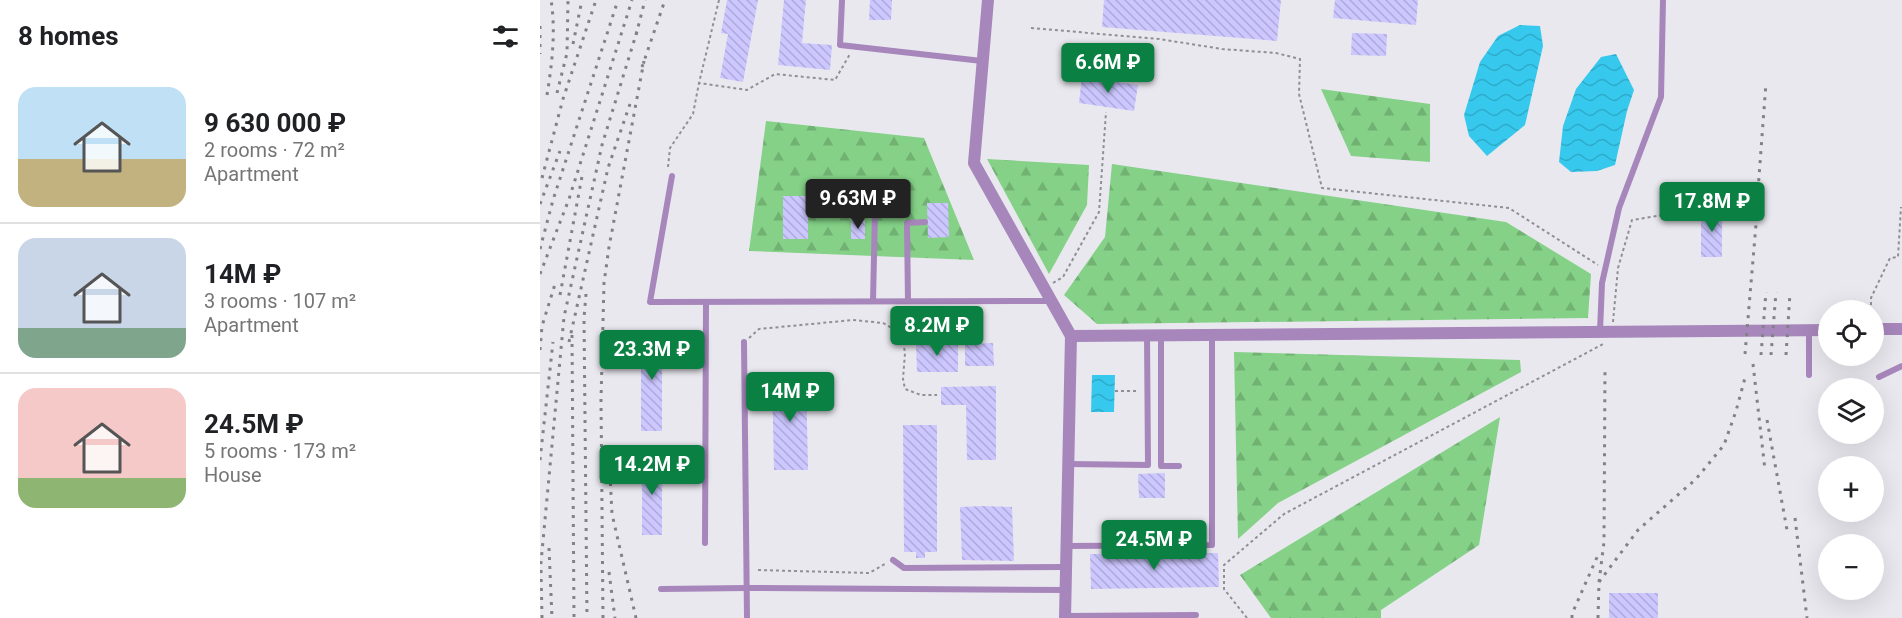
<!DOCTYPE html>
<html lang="en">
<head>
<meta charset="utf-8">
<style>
	body { margin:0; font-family:Roboto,sans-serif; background:#f2f2f2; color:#202124; height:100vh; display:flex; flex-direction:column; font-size:22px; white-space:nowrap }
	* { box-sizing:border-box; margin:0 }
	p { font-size:20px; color:#757577 }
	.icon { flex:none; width:33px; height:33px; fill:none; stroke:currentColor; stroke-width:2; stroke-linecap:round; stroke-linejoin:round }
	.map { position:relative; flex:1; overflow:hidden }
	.sheet { display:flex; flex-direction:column; background:#fff; width:540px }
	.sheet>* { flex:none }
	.controls { position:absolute; left:1278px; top:300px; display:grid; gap:12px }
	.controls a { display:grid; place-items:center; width:66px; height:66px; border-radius:50%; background:#fff; box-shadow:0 6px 24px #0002; font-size:30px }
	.price { position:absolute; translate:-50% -51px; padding:0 14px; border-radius:6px; background:#0b8043; color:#fff; font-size:20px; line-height:39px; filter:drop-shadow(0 2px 3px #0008) }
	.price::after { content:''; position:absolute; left:50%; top:36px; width:18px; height:14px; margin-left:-9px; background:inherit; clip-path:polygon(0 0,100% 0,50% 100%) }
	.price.selected { background:#222; color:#fff }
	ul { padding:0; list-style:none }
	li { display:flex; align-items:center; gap:18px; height:150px; padding:0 18px }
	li+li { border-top:2px solid #e0e0e0 }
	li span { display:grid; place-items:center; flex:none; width:168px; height:120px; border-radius:18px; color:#555 }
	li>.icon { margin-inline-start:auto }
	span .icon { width:72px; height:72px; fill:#fffc; stroke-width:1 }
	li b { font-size:26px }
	h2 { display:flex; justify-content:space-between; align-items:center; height:72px; padding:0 18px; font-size:26px }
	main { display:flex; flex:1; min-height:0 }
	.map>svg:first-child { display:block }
	.forest { fill:url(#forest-firs) }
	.water { fill:url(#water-waves) }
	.building { fill:url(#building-back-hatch) }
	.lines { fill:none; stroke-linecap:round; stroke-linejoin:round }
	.path { stroke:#908f95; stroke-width:2; stroke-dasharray:3 3; stroke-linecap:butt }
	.lane { stroke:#a786bb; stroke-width:6 }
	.street { stroke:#a786bb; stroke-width:12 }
	.rail { stroke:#828186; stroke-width:3; stroke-dasharray:3 6; stroke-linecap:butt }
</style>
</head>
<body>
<main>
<section class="sheet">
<h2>8 homes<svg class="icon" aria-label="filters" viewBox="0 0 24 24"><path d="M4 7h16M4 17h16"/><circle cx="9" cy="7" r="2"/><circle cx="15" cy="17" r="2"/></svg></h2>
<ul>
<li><span style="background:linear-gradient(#bfe0f5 60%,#c2b280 0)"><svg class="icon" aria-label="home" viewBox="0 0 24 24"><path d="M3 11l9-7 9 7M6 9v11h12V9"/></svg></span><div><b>9 630 000 ₽</b><p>2 rooms · 72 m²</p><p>Apartment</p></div></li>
<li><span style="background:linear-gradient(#c9d6e8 75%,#7fa58c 0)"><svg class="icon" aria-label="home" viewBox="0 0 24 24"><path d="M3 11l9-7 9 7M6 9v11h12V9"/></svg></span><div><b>14M ₽</b><p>3 rooms · 107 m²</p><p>Apartment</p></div></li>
<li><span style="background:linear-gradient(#f6c9c9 75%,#8fb573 0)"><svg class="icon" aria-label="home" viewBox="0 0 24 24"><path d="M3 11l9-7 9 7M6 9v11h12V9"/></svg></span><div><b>24.5M ₽</b><p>5 rooms · 173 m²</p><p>House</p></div></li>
</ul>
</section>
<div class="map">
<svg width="1362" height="618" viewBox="0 0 1362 618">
	<defs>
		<pattern id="forest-firs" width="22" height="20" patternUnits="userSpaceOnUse" patternTransform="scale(1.5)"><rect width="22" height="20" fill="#84d187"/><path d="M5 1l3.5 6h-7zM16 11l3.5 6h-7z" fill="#71b273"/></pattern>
		<pattern id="water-waves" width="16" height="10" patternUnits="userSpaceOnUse" patternTransform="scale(1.5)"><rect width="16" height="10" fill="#36c9ed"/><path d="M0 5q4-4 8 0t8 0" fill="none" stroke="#2eabca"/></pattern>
		<pattern id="building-back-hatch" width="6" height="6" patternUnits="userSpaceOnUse" patternTransform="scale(1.5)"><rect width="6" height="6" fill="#ccc7ff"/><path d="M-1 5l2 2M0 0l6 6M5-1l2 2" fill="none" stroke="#aeaad9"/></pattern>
	</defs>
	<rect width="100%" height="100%" fill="#e9e8ef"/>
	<!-- forest -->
	<g class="forest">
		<polygon points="781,89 890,104 890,162 811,156"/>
		<polygon points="226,121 384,138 434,260 209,251"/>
		<polygon points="447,159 549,165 547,205 509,274"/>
		<polygon points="572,164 966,222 1051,274 1048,318 557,324 524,295 565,237"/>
		<polygon points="694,352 980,360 981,372 738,503 698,539"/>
		<polygon points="960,417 939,545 841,610 841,618 731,618 700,575"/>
	</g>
	<!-- water -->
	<g class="water">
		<polygon points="980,25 1000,26 1003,46 985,125 947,156 929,136 924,115 940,62 958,36"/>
		<polygon points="1076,54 1094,90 1087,111 1075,165 1057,171 1031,172 1019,162 1023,126 1036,89 1061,57"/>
		<polygon points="552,375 575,375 574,412 551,412"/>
	</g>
	<!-- building -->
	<g class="building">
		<polygon points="187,0 218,0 203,82 180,78 188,34 181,33"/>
		<polygon points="244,0 266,0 262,43 292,45 290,70 238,65"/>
		<polygon points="330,0 352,0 351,20 329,20"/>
		<polygon points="564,0 741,0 737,41 562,27"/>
		<polygon points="795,0 878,0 876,25 793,18"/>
		<polygon points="812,33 847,34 846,56 811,55"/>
		<polygon points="542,77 598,85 594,111 539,103"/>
		<rect x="243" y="196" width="25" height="43"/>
		<polygon points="387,203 408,203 409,237 388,238"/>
		<rect x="1161" y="209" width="21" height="48"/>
		<rect x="311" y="220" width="14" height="19"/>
		<rect x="373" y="318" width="41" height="14"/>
		<rect x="101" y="331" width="21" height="100"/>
		<polygon points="376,343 418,343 418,372 377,372"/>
		<polygon points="453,343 454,366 425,366 425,344"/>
		<polygon points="266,375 268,470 234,470 232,376"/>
		<polygon points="456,386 456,460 427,460 426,405 401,405 401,387"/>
		<polygon points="363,425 397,425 397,552 385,552 385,558 376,558 376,552 364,552"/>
		<rect x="102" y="456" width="20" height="79"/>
		<polygon points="625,473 625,498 599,498 598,474"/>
		<polygon points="442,506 472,507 474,561 422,560 420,507"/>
		<polygon points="678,553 679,587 551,589 550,554"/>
		<rect x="1069" y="593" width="49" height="25"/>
	</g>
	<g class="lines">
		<!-- path -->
		<g class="path">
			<polyline points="179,0 159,83 207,90 235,74 295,80 310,54"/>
			<polyline points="491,28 619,39 682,49 736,53 760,59 759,94 782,188 969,208 1058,265"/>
			<polyline points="128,167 130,148 153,114 159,83"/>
			<polyline points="513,283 523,277 559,212 566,112"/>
			<polyline points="1331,305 1331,298 1350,258 1358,257 1361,207"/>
			<polyline points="1073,322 1078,268 1092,220 1161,209"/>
			<polyline points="209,338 219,329 313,320 343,323 362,334 365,353 363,379 365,389 381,395 397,395"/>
			<polyline points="575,391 599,391"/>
			<polyline points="218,570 329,573 345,564"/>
			<polyline points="707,618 684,589 684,565 744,514 1065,343"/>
		</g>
		<!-- lane -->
		<g class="lane">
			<polyline points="302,0 300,45 442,61"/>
			<polyline points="132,176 110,302 511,301"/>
			<polyline points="312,211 335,212 333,301"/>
			<polyline points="368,301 367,223 385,222"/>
			<polyline points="1060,331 1062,283 1079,208 1121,97 1123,0"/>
			<polyline points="1269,331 1269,375"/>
			<polyline points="621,336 621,466 639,466"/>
			<polyline points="204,342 207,618"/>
			<polyline points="1339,377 1362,366"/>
			<polyline points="529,464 608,465 607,336"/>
			<polyline points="165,543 166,302"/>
			<polyline points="527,546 672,545 672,335"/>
			<polyline points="353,560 364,568 526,567"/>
			<polyline points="121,589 207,588 525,590"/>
			<polyline points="525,616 656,615"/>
		</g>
		<!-- street -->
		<g class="street">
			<polyline points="448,0 434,163 531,336 525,618"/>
			<polyline points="1334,329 1362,329"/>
			<polyline points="531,336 1288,330"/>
		</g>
		<!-- rail -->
		<g class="rail">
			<polyline points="0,26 0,54"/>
			<polyline points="96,35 105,0"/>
			<polyline points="33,44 42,0"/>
			<polyline points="102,67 125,0"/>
			<polyline points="17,93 27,53 28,0"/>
			<path d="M7,95c5,-31 9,-64 4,-95"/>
			<polyline points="2,178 23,99 56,0"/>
			<polyline points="1218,190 1226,83"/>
			<polyline points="0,204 20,151"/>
			<polyline points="0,249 13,200 78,0"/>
			<polyline points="0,274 29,199 92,0"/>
			<polyline points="46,294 44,318 47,618"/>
			<polyline points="20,295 43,171"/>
			<polyline points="32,335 34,618"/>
			<polyline points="29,342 68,168 90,104"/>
			<polyline points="0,350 2,326 16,281"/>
			<polyline points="1205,354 1218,201"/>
			<polyline points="1221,355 1226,292"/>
			<polyline points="1231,355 1236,292"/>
			<polyline points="1246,355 1250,293"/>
			<polyline points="1213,364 1225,470"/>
			<polyline points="1227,420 1247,530"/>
			<polyline points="69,456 72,514 96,618"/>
			<polyline points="0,460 13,342"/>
			<polyline points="1255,518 1267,618"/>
			<polyline points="9,548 12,618"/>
			<polyline points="1,570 2,618"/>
			<polyline points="69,572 75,618"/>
			<polyline points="0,573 24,317 62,145 98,28"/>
			<polyline points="1059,582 1098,530 1156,479 1184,445 1196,411 1205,378"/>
			<polyline points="63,618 61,400 64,283 69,247 104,61"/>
			<polyline points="1032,618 1032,614 1058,555"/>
			<polyline points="1058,618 1059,582 1064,542 1065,368"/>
		</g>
	</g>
</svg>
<div class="controls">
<a><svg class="icon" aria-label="locate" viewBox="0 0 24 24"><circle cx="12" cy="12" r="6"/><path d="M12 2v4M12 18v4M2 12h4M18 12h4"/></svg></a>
<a><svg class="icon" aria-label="layers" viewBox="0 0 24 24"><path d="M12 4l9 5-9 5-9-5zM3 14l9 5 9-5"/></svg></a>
<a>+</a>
<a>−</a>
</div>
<b class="price" style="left:568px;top:94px">6.6M ₽</b>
<b class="price selected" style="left:318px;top:230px">9.63M ₽</b>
<b class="price" style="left:1172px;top:233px">17.8M ₽</b>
<b class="price" style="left:397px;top:357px">8.2M ₽</b>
<b class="price" style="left:112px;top:381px">23.3M ₽</b>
<b class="price" style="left:250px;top:423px">14M ₽</b>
<b class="price" style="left:112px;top:496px">14.2M ₽</b>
<b class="price" style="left:614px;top:571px">24.5M ₽</b>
</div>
</main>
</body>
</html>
